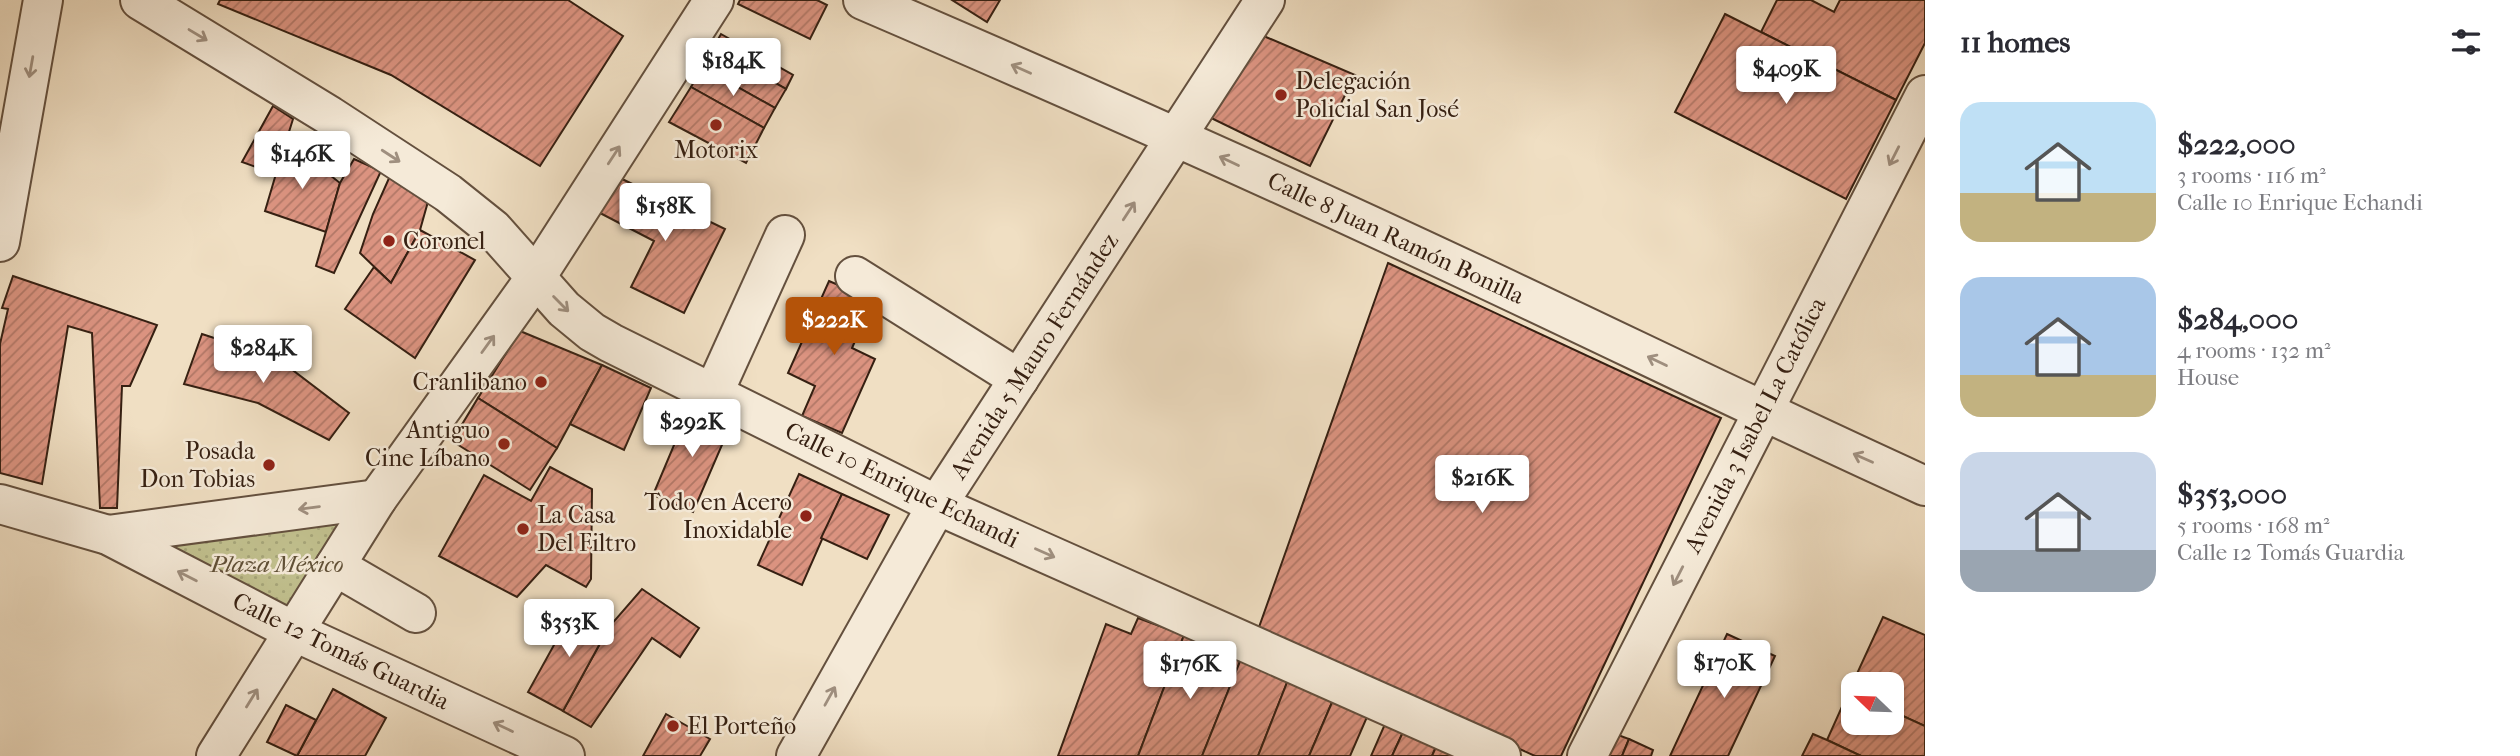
<!DOCTYPE html>
<html lang="en">
<head>
<meta charset="utf-8">
<style>
	body { margin:0; font-family:"IM FELL French Canon",serif; background:#f7f7f7; color:#2b2b33; height:100vh; display:flex; flex-direction:column; font-size:26px; white-space:nowrap }
	* { box-sizing:border-box; margin:0 }
	p { font-size:23px; color:#7c7c81 }
	.icon { flex:none; width:38px; height:38px; fill:none; stroke:currentColor; stroke-width:2; stroke-linecap:round; stroke-linejoin:round }
	.map { position:relative; flex:1; overflow:hidden }
	.details { display:flex; flex-direction:column; background:#fff; width:595px }
	.details>* { flex:none }
	.needle { width:46px; rotate:293deg }
	.tools { position:absolute; left:1841px; top:672px; display:grid; gap:14px }
	.tools a { display:grid; place-items:center; width:63px; height:63px; border-radius:14px; background:#fff; box-shadow:0 2px 5px #0004; font-size:35px }
	.price { position:absolute; translate:-50% -60px; padding:0 16px; border-radius:7px; background:#fff; color:#222; font-size:23px; line-height:46px; filter:drop-shadow(0 2px 4px #0008) }
	.price::after { content:''; position:absolute; left:50%; top:42px; width:21px; height:16px; margin-left:-10px; background:inherit; clip-path:polygon(0 0,100% 0,50% 100%) }
	.price.on { background:#b45309; color:#fff }
	ul { padding:0; list-style:none }
	li { display:flex; align-items:center; gap:21px; height:175px; padding:0 35px }
	li span { display:grid; place-items:center; flex:none; width:196px; height:140px; border-radius:21px; color:#555 }
	li>.icon { margin-inline-start:auto }
	span .icon { width:84px; height:84px; fill:#fffc; stroke-width:1 }
	li b { font-size:30px }
	h2 { display:flex; justify-content:space-between; align-items:center; height:84px; padding:0 35px; font-size:30px }
	main { display:flex; flex:1; min-height:0 }
	.map>svg:first-child { display:block }
	.green { fill:url(#green-dots); stroke:#7c7050; stroke-width:2 }
	.building { fill:url(#building-hatch); stroke:#362012; stroke-width:2 }
	.lines { fill:none; stroke-linecap:round; stroke-linejoin:round }
	.minor-casing { stroke:#64503e; stroke-width:42 }
	.minor { stroke:#f5ead8; stroke-width:38 }
	.oneway { stroke:#9f8f7f }
	.poi-dot { fill:#8f2418; stroke:#f5ead8; stroke-width:2.5 }
	.labels { text-anchor:middle; stroke-width:5; stroke-linejoin:round; paint-order:stroke }
	.poi-label { font-size:24px; fill:#362012; stroke:#f5ead8; text-anchor:start }
	.street-label { font-size:24px; fill:#362012; stroke:#f5ead8 }
	.park-label { font-size:24px; font-style:italic; fill:#605037; stroke:#f5ead8 }
</style>
</head>
<body>
<main>
<div class="map">
<svg width="1925" height="756" viewBox="0 0 1925 756">
	<defs>
		<pattern id="green-dots" width="8" height="8" patternUnits="userSpaceOnUse" patternTransform="scale(1.75)"><rect width="8" height="8" fill="#c1c08e"/><path d="M2 2h.1M6 6h.1" fill="none" stroke="#a6a579" stroke-width="1.8" stroke-linecap="round"/></pattern>
		<pattern id="building-hatch" width="6" height="6" patternUnits="userSpaceOnUse" patternTransform="scale(1.75)"><rect width="6" height="6" fill="#db9380"/><path d="M-1 1l2-2M0 6l6-6M5 7l2-2" fill="none" stroke="#b27867"/></pattern>
	</defs>
	<rect width="100%" height="100%" fill="#f0dfc3"/>
	<filter id="stains"><feTurbulence type="fractalNoise" baseFrequency=".00286" numOctaves="4"/><feColorMatrix values="0 0 0 0 .2 0 0 0 0 .09 0 0 0 0 .02 0 0 0 .5 -.17"/></filter>
	<radialGradient id="worn" r=".72"><stop offset=".6" stop-color="#630" stop-opacity="0"/><stop offset="1" stop-color="#630" stop-opacity=".3"/></radialGradient>
	<!-- green -->
	<polygon class="green" points="377,499 295,632 108,535"/>
	<!-- building -->
	<g class="building">
		<polygon points="220,0 568,0 623,36 540,166 391,75 218,4"/>
		<polygon points="740,0 817,0 827,5 810,39 738,4"/>
		<polygon points="952,0 1000,0 987,22"/>
		<polygon points="1777,0 1811,0 1834,12 1840,0 1925,0 1925,43 1896,100 1761,32"/>
		<polygon points="1725,14 1896,100 1846,199 1675,112"/>
		<polygon points="721,34 793,75 786,89 713,48"/>
		<polygon points="1259,34 1355,75 1310,166 1203,114"/>
		<polygon points="713,48 786,89 775,108 702,67"/>
		<polygon points="702,67 775,108 764,128 691,87"/>
		<polygon points="691,87 764,128 746,163 669,122"/>
		<polygon points="273,106 293,119 276,174 242,162"/>
		<polygon points="286,140 340,183 326,232 265,211"/>
		<polygon points="354,159 381,171 334,273 316,266 340,183"/>
		<polygon points="390,176 429,198 420,230 391,283 360,253 373,214"/>
		<polygon points="620,178 725,229 684,313 631,287 654,241 600,213"/>
		<polygon points="420,230 475,260 415,358 345,309 374,267 391,283"/>
		<polygon points="1388,263 1721,418 1561,756 1535,756 1258,630"/>
		<polygon points="13,276 157,325 130,386 122,386 117,508 100,508 92,333 68,326 42,484 0,473 0,344 8,309 2,308"/>
		<polygon points="829,281 873,300 852,348 875,359 842,433 802,416 815,386 788,373"/>
		<polygon points="520,331 602,365 557,448 478,398"/>
		<polygon points="202,334 278,359 349,413 329,440 258,403 184,384"/>
		<polygon points="602,365 651,388 624,450 570,424"/>
		<polygon points="478,398 557,448 530,490 452,441"/>
		<polygon points="690,407 731,424 693,512 653,495"/>
		<polygon points="550,467 592,489 591,579 586,587 546,565 517,597 439,556 484,475 531,501"/>
		<polygon points="799,474 842,494 802,585 758,565"/>
		<polygon points="842,494 889,515 867,559 821,538"/>
		<polygon points="642,589 699,628 680,657 652,638 591,727 563,711 609,627"/>
		<polygon points="575,607 609,627 563,711 528,692"/>
		<polygon points="1883,617 1925,635 1925,726 1892,711 1892,684 1853,684 1853,693 1849,691"/>
		<polygon points="1138,618 1184,635 1138,756 1058,756 1106,624 1131,634"/>
		<polygon points="1727,634 1775,656 1728,756 1670,756"/>
		<polygon points="1184,635 1241,659 1202,756 1138,756"/>
		<polygon points="1241,659 1288,680 1258,756 1202,756"/>
		<polygon points="1288,680 1333,700 1309,756 1258,756"/>
		<polygon points="333,689 386,718 365,756 297,756"/>
		<polygon points="1849,691 1853,693 1853,723 1892,723 1892,711 1925,726 1925,756 1861,756 1827,740"/>
		<polygon points="1333,700 1367,717 1350,756 1309,756"/>
		<polygon points="286,705 316,720 297,756 267,742"/>
		<polygon points="666,714 710,739 700,756 643,756"/>
		<polygon points="1385,724 1403,732 1392,756 1371,756"/>
		<polygon points="1403,732 1436,747 1432,756 1392,756"/>
		<polygon points="1610,732 1629,739 1622,756 1599,756"/>
		<polygon points="1813,734 1827,740 1861,756 1802,756"/>
		<polygon points="1629,739 1653,750 1651,756 1622,756"/>
		<polygon points="1436,747 1458,756 1432,756"/>
	</g>
	<g class="lines">
		<!-- minor casing -->
		<g class="minor-casing">
			<g id="minor">
				<polyline points="140,0 330,116 448,193 493,229 564,309 592,332 611,343 937,505 1501,756"/>
				<path d="M863,0c207,89 412,180 616,276 149,70 296,142 446,210"/>
				<polyline points="0,242 43,0"/>
				<polyline points="855,276 1019,379"/>
				<polyline points="713,394 785,235"/>
				<polyline points="0,504 108,535 295,632 565,756"/>
				<polyline points="108,535 377,499"/>
				<polyline points="335,566 416,613"/>
				<polyline points="216,756 377,499 536,277 714,0"/>
				<polyline points="796,756 937,505 1265,0"/>
				<polyline points="1587,756 1925,95"/>
			</g>
		</g>
		<!-- minor -->
		<use href="#minor" class="minor"/>
	</g>
	<!-- one-way arrows -->
	<defs><path id="oneway-shaft" d="M-6 0H5M1.5-3L5.5 0L1.5 3" fill="none" stroke-width="1.6" stroke-linecap="round" stroke-linejoin="round" transform="scale(1.75)"/></defs>
	<g class="oneway">
		<use href="#oneway-shaft" transform="translate(198 35) rotate(31)"/>
		<use href="#oneway-shaft" transform="translate(31 67) rotate(100)"/>
		<use href="#oneway-shaft" transform="translate(1021 69) rotate(-156)"/>
		<use href="#oneway-shaft" transform="translate(614 155) rotate(-57)"/>
		<use href="#oneway-shaft" transform="translate(391 156) rotate(33)"/>
		<use href="#oneway-shaft" transform="translate(1894 156) rotate(117)"/>
		<use href="#oneway-shaft" transform="translate(1229 161) rotate(-155)"/>
		<use href="#oneway-shaft" transform="translate(1129 211) rotate(-57)"/>
		<use href="#oneway-shaft" transform="translate(561 304) rotate(45)"/>
		<use href="#oneway-shaft" transform="translate(488 344) rotate(-54)"/>
		<use href="#oneway-shaft" transform="translate(1657 361) rotate(-154)"/>
		<use href="#oneway-shaft" transform="translate(1863 458) rotate(-156)"/>
		<use href="#oneway-shaft" transform="translate(309 508) rotate(172)"/>
		<use href="#oneway-shaft" transform="translate(1045 553) rotate(24)"/>
		<use href="#oneway-shaft" transform="translate(187 576) rotate(-153)"/>
		<use href="#oneway-shaft" transform="translate(1678 576) rotate(117)"/>
		<use href="#oneway-shaft" transform="translate(830 696) rotate(-61)"/>
		<use href="#oneway-shaft" transform="translate(252 698) rotate(-58)"/>
		<use href="#oneway-shaft" transform="translate(503 727) rotate(-155)"/>
	</g>
	<!-- markers -->
	<g class="poi-dot">
		<circle cx="1281" cy="95" r="7"/>
		<circle cx="716" cy="125" r="7"/>
		<circle cx="389" cy="241" r="7"/>
		<circle cx="541" cy="382" r="7"/>
		<circle cx="504" cy="444" r="7"/>
		<circle cx="269" cy="465" r="7"/>
		<circle cx="806" cy="516" r="7"/>
		<circle cx="523" cy="529" r="7"/>
		<circle cx="673" cy="726" r="7"/>
	</g>
	<g class="labels">
		<!-- poi labels -->
		<g class="poi-label">
			<text x="1295" y="89">Delegación<tspan x="1295" dy="28">Policial San José</tspan></text>
			<text x="716" y="158" text-anchor="middle">Motorix</text>
			<text x="403" y="249">Coronel</text>
			<text x="527" y="390" text-anchor="end">Cranlibano</text>
			<text x="490" y="438" text-anchor="end">Antiguo<tspan x="490" dy="28">Cine Líbano</tspan></text>
			<text x="255" y="459" text-anchor="end">Posada<tspan x="255" dy="28">Don Tobias</tspan></text>
			<text x="792" y="510" text-anchor="end">Todo en Acero<tspan x="792" dy="28">Inoxidable</tspan></text>
			<text x="537" y="523">La Casa<tspan x="537" dy="28">Del Filtro</tspan></text>
			<text x="687" y="734">El Porteño</text>
		</g>
		<!-- street labels -->
		<g class="street-label">
			<text transform="translate(1396 238) rotate(25)" y="8">Calle 8 Juan Ramón Bonilla</text>
			<text transform="translate(1034 356) rotate(-57)" y="8">Avenida 5 Mauro Fernández</text>
			<text transform="translate(1755 425) rotate(-63)" y="8">Avenida 3 Isabel La Católica</text>
			<text transform="translate(902 485) rotate(26)" y="8">Calle 10 Enrique Echandi</text>
			<text transform="translate(341 651) rotate(26)" y="8">Calle 12 Tomás Guardia</text>
		</g>
		<!-- park labels -->
		<g class="park-label">
			<text x="277" y="572">Plaza México</text>
		</g>
	</g>
	<rect width="100%" height="100%" filter="url(#stains)"/>
	<rect width="100%" height="100%" fill="url(#worn)"/>
</svg>
<div class="tools">
<a><svg class="needle" viewBox="-14 -14 28 28"><path d="M0-13l5 13h-10z" fill="#e53935"/><path d="M0 13l5-13h-10z" fill="#7c7c81"/></svg></a>
</div>
<b class="price" style="left:733px;top:98px">$184K</b>
<b class="price" style="left:1786px;top:106px">$409K</b>
<b class="price" style="left:302px;top:191px">$146K</b>
<b class="price" style="left:665px;top:243px">$158K</b>
<b class="price on" style="left:834px;top:357px">$222K</b>
<b class="price" style="left:263px;top:385px">$284K</b>
<b class="price" style="left:692px;top:459px">$292K</b>
<b class="price" style="left:1482px;top:515px">$216K</b>
<b class="price" style="left:569px;top:659px">$353K</b>
<b class="price" style="left:1724px;top:700px">$170K</b>
<b class="price" style="left:1190px;top:701px">$176K</b>
</div>
<section class="details">
<h2>11 homes<svg class="icon" aria-label="filters" viewBox="0 0 24 24"><path d="M4 7h16M4 17h16"/><circle cx="9" cy="7" r="2"/><circle cx="15" cy="17" r="2"/></svg></h2>
<ul>
<li><span style="background:linear-gradient(#bfe0f5 65%,#c2b280 0)"><svg class="icon" aria-label="home" viewBox="0 0 24 24"><path d="M3 11l9-7 9 7M6 9v11h12V9"/></svg></span><div><b>$222,000</b><p>3 rooms · 116 m²</p><p>Calle 10 Enrique Echandi</p></div></li>
<li><span style="background:linear-gradient(#a9c7e8 70%,#c2b280 0)"><svg class="icon" aria-label="home" viewBox="0 0 24 24"><path d="M3 11l9-7 9 7M6 9v11h12V9"/></svg></span><div><b>$284,000</b><p>4 rooms · 132 m²</p><p>House</p></div></li>
<li><span style="background:linear-gradient(#c9d6e8 70%,#9aa5b1 0)"><svg class="icon" aria-label="home" viewBox="0 0 24 24"><path d="M3 11l9-7 9 7M6 9v11h12V9"/></svg></span><div><b>$353,000</b><p>5 rooms · 168 m²</p><p>Calle 12 Tomás Guardia</p></div></li>
</ul>
</section>
</main>
</body>
</html>
